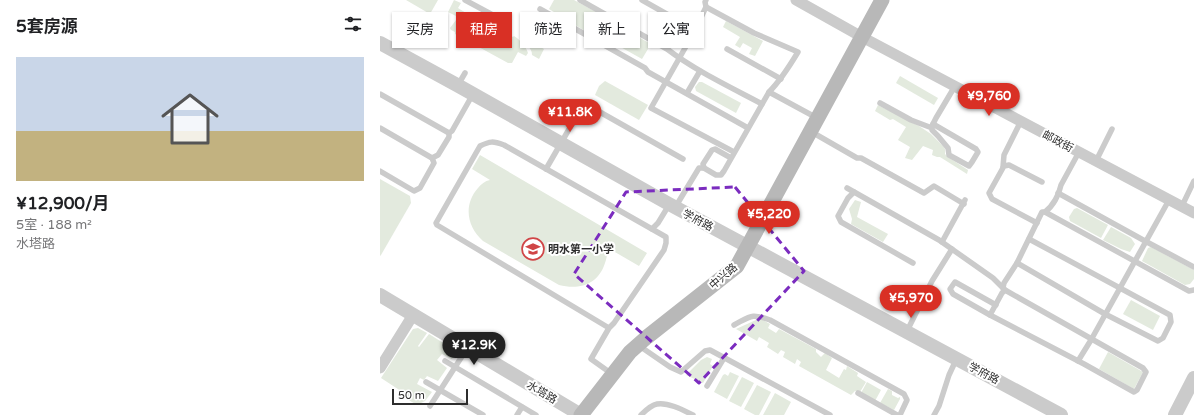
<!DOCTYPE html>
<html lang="zh">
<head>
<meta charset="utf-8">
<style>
	body { margin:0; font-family:"Varela Round","Noto Sans SC",sans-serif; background:#f2f2f2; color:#202124; height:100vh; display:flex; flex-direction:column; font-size:15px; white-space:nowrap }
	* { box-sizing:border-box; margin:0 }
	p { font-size:13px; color:#757577 }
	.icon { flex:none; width:22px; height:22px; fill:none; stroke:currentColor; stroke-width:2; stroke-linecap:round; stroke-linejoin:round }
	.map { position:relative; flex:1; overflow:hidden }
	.panel { display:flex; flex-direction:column; background:#fff; width:380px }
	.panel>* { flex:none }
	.hud { position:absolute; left:12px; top:12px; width:380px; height:36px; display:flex; gap:8px }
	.scale { position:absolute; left:12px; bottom:10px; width:76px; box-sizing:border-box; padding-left:4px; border:2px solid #2e2e2e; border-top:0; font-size:11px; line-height:14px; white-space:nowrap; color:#2e2e2e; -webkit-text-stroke:3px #fff; paint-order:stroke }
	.price { position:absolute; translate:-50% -34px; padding:0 9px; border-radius:14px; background:#d93025; color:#fff; font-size:13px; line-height:26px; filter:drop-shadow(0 1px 2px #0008) }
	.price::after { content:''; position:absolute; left:50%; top:24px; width:12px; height:9px; margin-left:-6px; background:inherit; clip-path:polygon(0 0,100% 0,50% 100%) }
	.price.current { background:#222; color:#fff }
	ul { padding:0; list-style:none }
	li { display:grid; align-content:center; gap:8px; height:212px; padding:0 16px }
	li+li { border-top:1px solid #e0e0e0 }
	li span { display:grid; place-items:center; height:124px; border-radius:0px; color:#555 }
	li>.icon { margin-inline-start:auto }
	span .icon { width:72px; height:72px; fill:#fffc; stroke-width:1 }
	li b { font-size:17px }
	h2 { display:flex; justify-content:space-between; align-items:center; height:48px; padding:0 16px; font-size:17px }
	.pill { padding:0 14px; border-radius:0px; background:#fff; box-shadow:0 1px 3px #0004; font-size:14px; line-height:36px }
	.pill.current { background:#d93025; color:#fff }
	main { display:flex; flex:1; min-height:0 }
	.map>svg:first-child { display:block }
	.green { fill:#e3eade }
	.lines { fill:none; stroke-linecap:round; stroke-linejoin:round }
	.service { stroke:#cbcbcb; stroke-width:5.5 }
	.minor { stroke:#cbcbcb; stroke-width:11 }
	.tertiary { stroke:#cbcbcb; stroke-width:14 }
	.secondary { stroke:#b8b8b8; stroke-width:15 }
	.marked { fill:none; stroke:#7b2cbf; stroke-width:3; stroke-dasharray:8 5; stroke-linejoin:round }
	.labels { text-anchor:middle; stroke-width:4; stroke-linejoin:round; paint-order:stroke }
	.street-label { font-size:11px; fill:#2e2e2e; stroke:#fff }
	.poi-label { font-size:11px; font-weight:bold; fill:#2e2e2e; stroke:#fff; text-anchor:start }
</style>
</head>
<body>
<main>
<section class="panel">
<h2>5套房源<svg class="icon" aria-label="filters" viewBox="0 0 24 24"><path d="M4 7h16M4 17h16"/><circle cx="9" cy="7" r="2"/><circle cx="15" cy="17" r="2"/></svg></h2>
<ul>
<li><span style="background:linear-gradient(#c9d6e8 60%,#c2b280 0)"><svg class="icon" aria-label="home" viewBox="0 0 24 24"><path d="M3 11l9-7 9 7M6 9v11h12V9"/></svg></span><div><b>¥12,900/月</b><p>5室 · 188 m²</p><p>水塔路</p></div></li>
</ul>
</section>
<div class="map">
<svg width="814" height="415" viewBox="0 0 814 415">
	<rect width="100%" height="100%" fill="#fff"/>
	<!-- green -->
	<g class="green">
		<polygon points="26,0 58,0 50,14"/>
		<path d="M74,0l7,3 -3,5 16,10h3l3,-3 8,5 -1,2 26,15 1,-1c6,4 12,10 14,17l-2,3 -8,-4 -6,11h-4l-53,-29v-2l-4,-2 -1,-2 6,-8v-4l-8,-4z"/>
		<polygon points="174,0 194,0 216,12 205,31 169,9"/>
		<polygon points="346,21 383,41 375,56 369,54 372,48 363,43 360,48 355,45 360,37 343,27"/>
		<polygon points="237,25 271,44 262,59 228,40"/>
		<path d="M146,39l18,10 -5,10 -7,-4c0,-8 -6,-8 -8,-15z"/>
		<polygon points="520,76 558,98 554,105 516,83"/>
		<polygon points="225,81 268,105 259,120 215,95 219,86"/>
		<polygon points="319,82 322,82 361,103 356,113 316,91 315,87"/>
		<polygon points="498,105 539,126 551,134 563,146 565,149 565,154 568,157 588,170 587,174 560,157 557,157 552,155 553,150 543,146 532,160 525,158 530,147 518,140 526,127 513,119 510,120 495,111"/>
		<path d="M100,155l167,98 -8,13 -31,-18c-1,5 -1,10 -3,15 -7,22 -26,27 -46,22l-76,-44c-16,-14 -20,-36 -5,-53 3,-4 7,-7 12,-8l-18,-11z"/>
		<polygon points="0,179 30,196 31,203 1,255 0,256"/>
		<polygon points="475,200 481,202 477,217 508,234 503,242 471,224 472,219 469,209"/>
		<polygon points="697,208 728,225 721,238 690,221 689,217 694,209"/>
		<polygon points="731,227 751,238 755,244 750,252 741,249 723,240"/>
		<polygon points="771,247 814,270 814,279 810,284 805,285 762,261 768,248"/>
		<polygon points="751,300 780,316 773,330 743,314"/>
		<polygon points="381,319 390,324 388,328 396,333 399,329 436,349 436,352 441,357 445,353 452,358 446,370 459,378 464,369 466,370 467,366 478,373 477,376 486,382 480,392 475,391 471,395 419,366 421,362 417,359 415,364 403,357 405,352 401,350 398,354 387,347 389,343 379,337 377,341 356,329 376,320"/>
		<polygon points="38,328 47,333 38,346 39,347 49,334 76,351 72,359 62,354 57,360 67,368 58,381 47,376 44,380 40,378 37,384 52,392 45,401 37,405 22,396 24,393 1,378 31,332 33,329"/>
		<polygon points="728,352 763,372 754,389 719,369"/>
		<polygon points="327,357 332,359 330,364 333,366 323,383 306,375 321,360"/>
		<polygon points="350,372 359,376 347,399 334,392 343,375 345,374 348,376"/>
		<polygon points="362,377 374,383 361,407 349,401"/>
		<polygon points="487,382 501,390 495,401 481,393"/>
		<polygon points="377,385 391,392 379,415 375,415 364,409"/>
		<polygon points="508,389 512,391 512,395 518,398 520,397 520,399 514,410 500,403"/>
		<polygon points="395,393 411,402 404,415 383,415"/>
	</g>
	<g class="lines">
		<!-- service -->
		<g class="service">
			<polyline points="85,0 111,14"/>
			<path d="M200,0l87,49c29,22 63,38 95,55"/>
			<polyline points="262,0 315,30"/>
			<polyline points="326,0 325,2 326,7 313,34 271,108 354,152"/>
			<path d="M326,7l48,26 44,19c-9,15 -17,28 -29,40"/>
			<polyline points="160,9 265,68 268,72 368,128"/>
			<polyline points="347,49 401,79"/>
			<polyline points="78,85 85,73"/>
			<polyline points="307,93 320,71"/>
			<polyline points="0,94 69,133 72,131 93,94"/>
			<polyline points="500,103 531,120 552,128 552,130 558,136 568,148 569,155 589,166 592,162 598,152 596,149 553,124"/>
			<polyline points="552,126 556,118 575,86"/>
			<polyline points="0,128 52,158 54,163 40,188 34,191 0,171"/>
			<polyline points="430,131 477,158 481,158 544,193 554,186 584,204"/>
			<polyline points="52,158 58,155 69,137 69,133"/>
			<polyline points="351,158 335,149 332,150 323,164 324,168 336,175 341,175 344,171 389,92 437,118"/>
			<polyline points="716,161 732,129"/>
			<polyline points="623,167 624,155 641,121"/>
			<polyline points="166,169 203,105 211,107 303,159"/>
			<polyline points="467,188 559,240 613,278 625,290"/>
			<polyline points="474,192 468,198 458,216 461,222 533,263"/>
			<polyline points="678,193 765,241 814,267"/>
			<polyline points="296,206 319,168 324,168"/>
			<polyline points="802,206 814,181"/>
			<polyline points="665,212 809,291 814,290"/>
			<polyline points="657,223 612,199 609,193 624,166 629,165 662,182"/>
			<polyline points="272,229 278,223 289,205"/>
			<polyline points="562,242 585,200"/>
			<polyline points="637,263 725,314 778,341 783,338 791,322 790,315 649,239"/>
			<path d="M623,288l1,-5 13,-20 25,-51h3c8,-6 14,-17 16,-27l18,-33"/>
			<polygon points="625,290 763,368 766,372 757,390 754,392 704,364 610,315 622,293"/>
			<polyline points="610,315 573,294 570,289 575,282 616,305"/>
			<path d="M354,325c17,-9 17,-12 36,-5l134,74 3,6 -7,15"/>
			<path d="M229,328l5,-5 50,-73 2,-7v-6l-162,-92c-11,-4 -14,-4 -24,1l-44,77 1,2 172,103 -18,31 21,15"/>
			<polyline points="527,331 552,281 572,249"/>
			<polyline points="258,345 290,367 301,372 325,351 330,350 450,415"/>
			<polyline points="65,361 156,415"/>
			<polyline points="698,361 711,340 789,200"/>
			<polyline points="46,382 103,415"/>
			<polyline points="327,386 344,358"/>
			<polyline points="478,393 517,415"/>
			<polyline points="50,406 88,347"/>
			<polyline points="137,415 142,407"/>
			<path d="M261,415c4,-4 10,-10 16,-11 11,-2 26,6 36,11"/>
			<polyline points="554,415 559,406 569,375 576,360"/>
		</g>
		<!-- minor -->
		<g class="minor">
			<polyline points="416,0 482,37 814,213"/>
			<polyline points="0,368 33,315"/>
		</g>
		<!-- tertiary -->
		<g class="tertiary">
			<polyline points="0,43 77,85 289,204 681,415"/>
			<polyline points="0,295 201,415"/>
			<polyline points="795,415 814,378"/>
		</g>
		<!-- secondary -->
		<polyline class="secondary" points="201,415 250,352 267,337 357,266 502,0"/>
	</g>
	<!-- marked area -->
	<path class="marked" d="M355,187l69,84 -105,112 -125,-109 52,-82z"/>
	<!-- icons -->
	<defs>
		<g id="school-ring" transform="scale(1.15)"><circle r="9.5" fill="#fff" stroke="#d04547" stroke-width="1.5"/><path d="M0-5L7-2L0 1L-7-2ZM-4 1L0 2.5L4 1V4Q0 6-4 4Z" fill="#d04547"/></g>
	</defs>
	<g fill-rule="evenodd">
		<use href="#school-ring" x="153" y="249"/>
	</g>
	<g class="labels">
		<!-- street labels -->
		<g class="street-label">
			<text transform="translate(678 141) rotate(28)" y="4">邮政街</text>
			<text transform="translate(318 220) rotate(28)" y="4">学府路</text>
			<text transform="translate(343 276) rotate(-41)" y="4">中兴路</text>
			<text transform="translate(604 373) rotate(28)" y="4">学府路</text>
			<text transform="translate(162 392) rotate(31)" y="4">水塔路</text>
		</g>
		<!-- poi labels -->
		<g class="poi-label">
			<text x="168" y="253">明水第一小学</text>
		</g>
	</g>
</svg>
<div class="scale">50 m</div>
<b class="price" style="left:609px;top:117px">¥9,760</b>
<b class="price" style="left:190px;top:133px">¥11.8K</b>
<b class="price" style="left:389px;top:235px">¥5,220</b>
<b class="price" style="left:531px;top:319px">¥5,970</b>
<b class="price current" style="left:94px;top:366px">¥12.9K</b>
<div class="hud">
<a class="pill">买房</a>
<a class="pill current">租房</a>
<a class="pill">筛选</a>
<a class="pill">新上</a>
<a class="pill">公寓</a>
</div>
</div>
</main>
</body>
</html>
